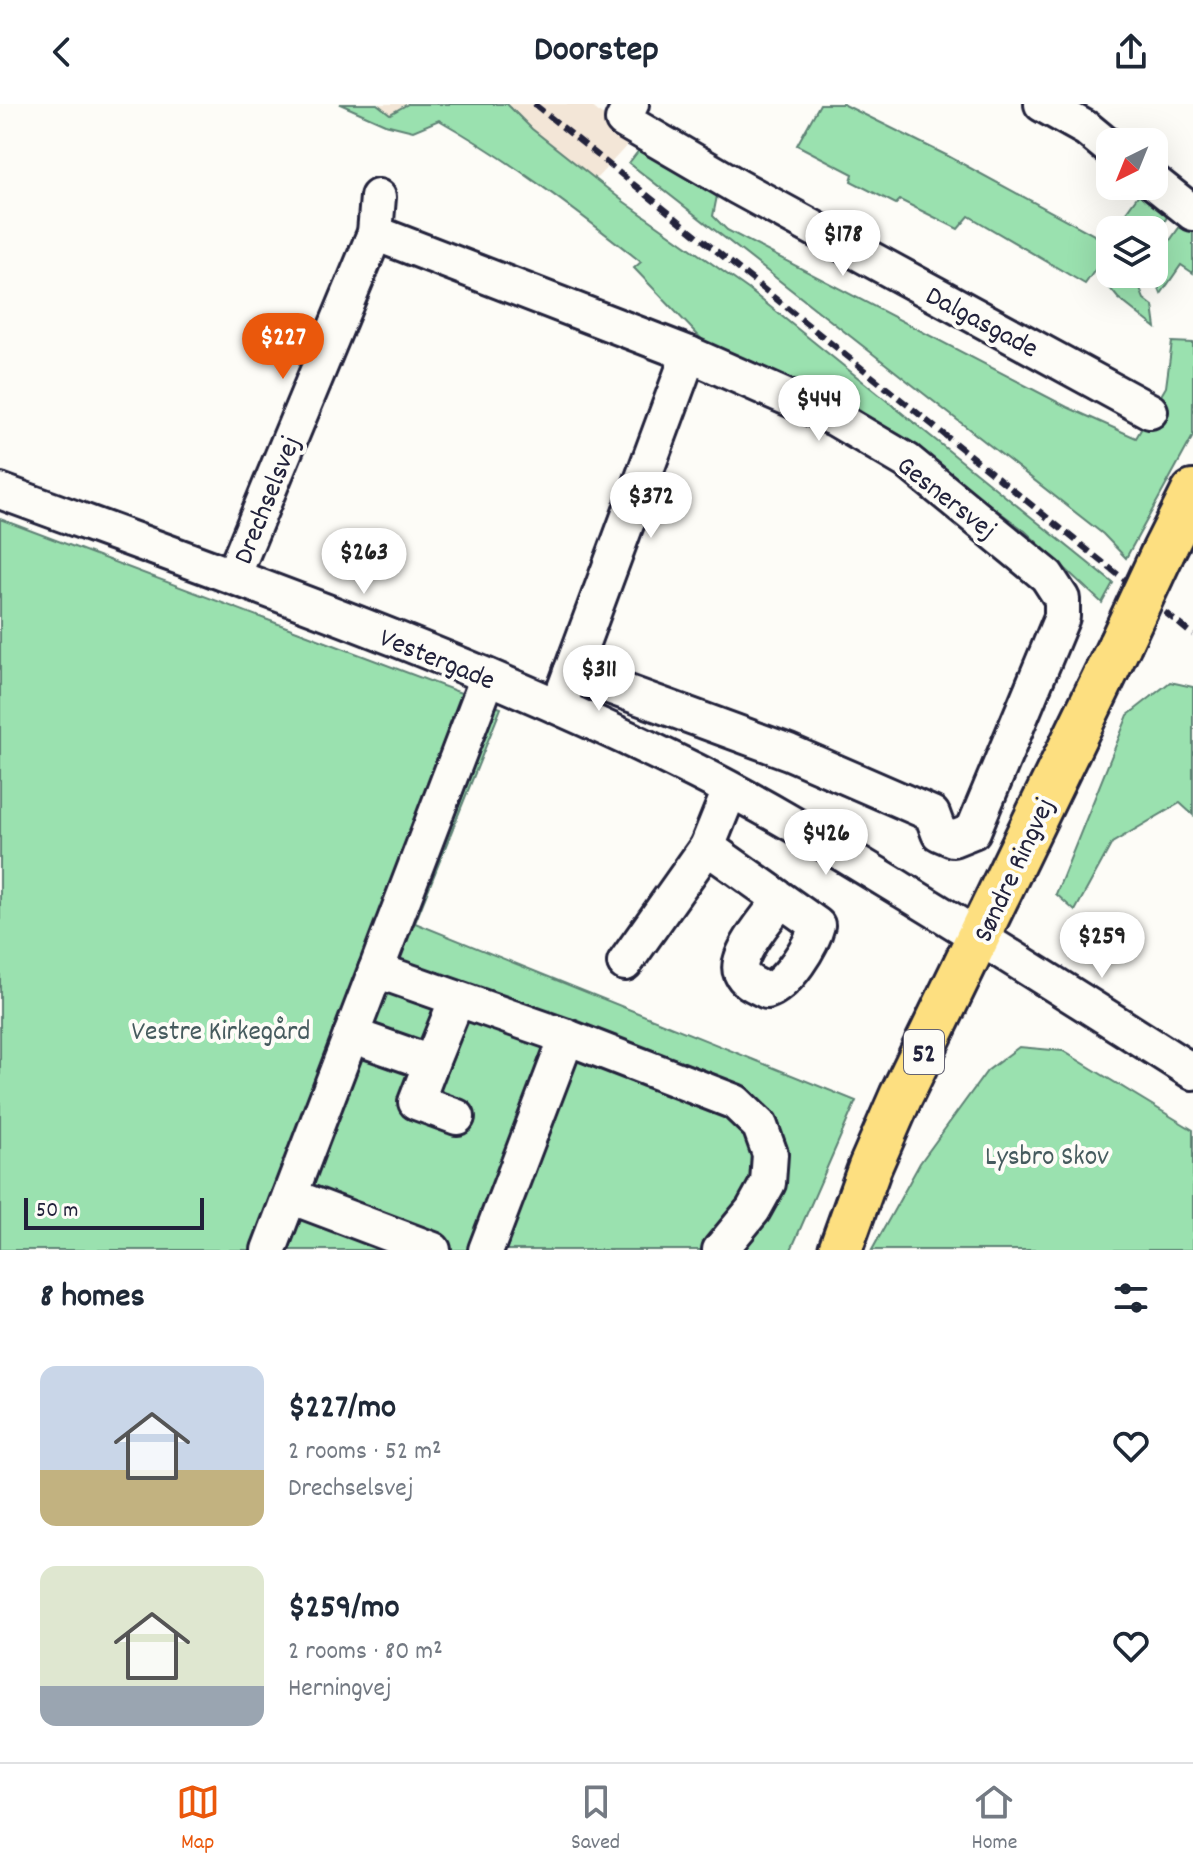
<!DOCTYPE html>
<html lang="en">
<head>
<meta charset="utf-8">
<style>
	body { margin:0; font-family:Dekko,sans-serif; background:#f2f2f3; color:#1f2937; height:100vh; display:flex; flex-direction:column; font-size:30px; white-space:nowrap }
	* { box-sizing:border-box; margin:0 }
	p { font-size:26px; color:#747a83 }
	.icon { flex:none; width:44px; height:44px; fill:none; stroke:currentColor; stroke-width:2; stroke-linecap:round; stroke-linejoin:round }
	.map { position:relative; height:1146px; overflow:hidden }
	.panel { display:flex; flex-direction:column; background:#fff; flex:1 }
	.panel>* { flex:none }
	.needle { width:52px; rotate:223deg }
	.fabs { position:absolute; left:1096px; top:24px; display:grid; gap:16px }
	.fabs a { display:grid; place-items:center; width:72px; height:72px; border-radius:16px; background:#fff; box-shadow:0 8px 32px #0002; font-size:40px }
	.scale { position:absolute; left:24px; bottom:20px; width:180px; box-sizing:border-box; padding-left:8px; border:4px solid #22223b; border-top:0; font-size:22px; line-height:28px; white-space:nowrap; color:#22223b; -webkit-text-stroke:6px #fdfcf7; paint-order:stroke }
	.price { position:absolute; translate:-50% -68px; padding:0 18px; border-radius:28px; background:#fff; color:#222; font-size:26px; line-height:52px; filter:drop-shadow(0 2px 4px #0008) }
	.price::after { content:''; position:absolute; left:50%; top:48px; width:24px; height:18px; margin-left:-12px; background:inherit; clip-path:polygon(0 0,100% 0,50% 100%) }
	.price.on { background:#ea580c; color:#fff }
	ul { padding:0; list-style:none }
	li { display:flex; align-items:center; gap:24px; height:200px; padding:0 40px }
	li span { display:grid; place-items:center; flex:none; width:224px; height:160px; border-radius:16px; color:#555 }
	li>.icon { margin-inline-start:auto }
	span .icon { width:96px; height:96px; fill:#fffc; stroke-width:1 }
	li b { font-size:34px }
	h2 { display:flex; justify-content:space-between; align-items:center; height:96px; padding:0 40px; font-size:34px }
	header { display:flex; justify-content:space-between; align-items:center; height:104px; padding:0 40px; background:#fff; font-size:36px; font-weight:700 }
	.dock { display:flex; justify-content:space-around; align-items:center; height:112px; border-top:2px solid #e0e1e3; background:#fff; font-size:22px; color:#747a83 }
	.dock a { display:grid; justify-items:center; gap:4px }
	.dock .on { color:#ea580c }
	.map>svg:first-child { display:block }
	.built { fill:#f3e6d7 }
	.green { fill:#9ae1af; stroke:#5e8275; stroke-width:2 }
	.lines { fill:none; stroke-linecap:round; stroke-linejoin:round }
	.minor-casing { stroke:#22223b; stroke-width:40 }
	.major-casing { stroke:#22223b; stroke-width:48 }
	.minor { stroke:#fdfcf7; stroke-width:34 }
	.major { stroke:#fddf80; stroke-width:42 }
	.rail { stroke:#22223b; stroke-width:6; stroke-dasharray:12 6; stroke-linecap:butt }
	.major-bridge-casing { stroke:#22223b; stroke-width:48; stroke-linecap:butt }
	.major-bridge { stroke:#fddf80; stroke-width:42 }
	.labels { text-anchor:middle; stroke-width:8; stroke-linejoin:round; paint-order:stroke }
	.shield { fill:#fdfcf7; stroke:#646373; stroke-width:2 }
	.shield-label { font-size:26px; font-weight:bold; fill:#22223b }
	.street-label { font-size:28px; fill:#22223b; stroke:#fdfcf7 }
	.park-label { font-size:28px; fill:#465b5e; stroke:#fdfcf7 }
</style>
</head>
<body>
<header><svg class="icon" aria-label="back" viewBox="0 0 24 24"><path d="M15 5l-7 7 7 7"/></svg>Doorstep<svg class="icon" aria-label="share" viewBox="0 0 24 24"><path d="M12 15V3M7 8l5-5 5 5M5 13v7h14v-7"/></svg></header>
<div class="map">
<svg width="1193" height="1146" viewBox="0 0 1193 1146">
	<rect width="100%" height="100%" fill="#fdfcf7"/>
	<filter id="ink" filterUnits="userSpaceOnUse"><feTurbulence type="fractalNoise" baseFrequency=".0125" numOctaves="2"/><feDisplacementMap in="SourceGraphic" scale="16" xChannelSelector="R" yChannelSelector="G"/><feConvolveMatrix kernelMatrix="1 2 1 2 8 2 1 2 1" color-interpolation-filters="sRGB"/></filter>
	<g filter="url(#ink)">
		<!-- built -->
		<polygon class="built" points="340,0 589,0 632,36 571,102 493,47 439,16 413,27 385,20"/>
		<!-- green -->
		<g class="green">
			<path d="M340,0h37l13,10 18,-10h99l25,25 91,72 125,88 365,294 -11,20 -77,-72 -137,-102 -45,-23 -132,-57 -77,-81 7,-6c-65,-52 -130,-101 -202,-142l-26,11 -28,-7z"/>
			<polygon points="820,0 843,0 948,52 1105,137 1110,130 1110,170 1142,170 1138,180 1144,195 1153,202 1156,224 1118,194 1095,166 1085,180 969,112 958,125 900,96 896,100 851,77 853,70 797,41"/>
			<polygon points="643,41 718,87 713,112 727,126 1067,303 1136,334 1166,283 1172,238 1193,239 1193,332 1126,454 1103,430 629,59"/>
			<polygon points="1139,90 1169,108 1154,142 1154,126 1113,126"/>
			<polygon points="1183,118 1193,126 1193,169 1181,161 1161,190 1154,172 1164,145"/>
			<polygon points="0,415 501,604 415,819 856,997 791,1146 0,1146"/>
			<polygon points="1170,578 1193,583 1193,711 1180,699 1112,739 1075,807 1056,790 1128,611"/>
			<polygon points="1019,943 1063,947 1193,1026 1193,1146 872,1146 920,1059 987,967"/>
		</g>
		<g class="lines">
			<!-- minor casing -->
			<g class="minor-casing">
				<g id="minor">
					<polyline points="631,0 623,16 738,83 1150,307"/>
					<polyline points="1042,0 1087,25 1110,44"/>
					<polyline points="1154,78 1193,109"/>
					<polyline points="375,129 689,250 836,315 907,357 1047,472 1062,495 1062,513 973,727 953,735 939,729 932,710 789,648 571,568"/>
					<path d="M0,387c234,86 471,168 695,280 72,36 140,78 209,120 97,59 193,120 289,181"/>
					<polyline points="233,472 375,129 378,93"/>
					<polyline points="563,590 689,250"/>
					<polyline points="707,743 730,686"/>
					<path d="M625,859l82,-116 110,78c-5,20 -30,60 -50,66 -10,-5 -22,-9 -26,-19 -7,-16 30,-59 40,-72"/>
					<polyline points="376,866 567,933 735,998 760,1022 770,1050 768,1079 753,1106 720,1146"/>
					<polyline points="351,931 431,959 416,998 457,1013"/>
					<polyline points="431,959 457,895"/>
					<polyline points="290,1092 433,1146"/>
					<polyline points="269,1146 488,573"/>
					<polyline points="486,1146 567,933"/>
				</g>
			</g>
			<!-- major casing -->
			<g class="major-casing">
				<g id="major">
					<polyline points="1162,450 1193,388"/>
					<polyline points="840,1146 870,1063 901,992 1120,540"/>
				</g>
			</g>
			<!-- minor -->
			<use href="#minor" class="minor"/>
			<!-- major -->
			<use href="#major" class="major"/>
			<!-- rail -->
			<polyline class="rail" points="534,0 1193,531"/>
			<!-- major-bridge casing -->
			<g class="major-bridge-casing">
				<polyline id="major-bridge" points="1120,540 1162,450"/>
			</g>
			<!-- major-bridge -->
			<use href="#major-bridge" class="major-bridge"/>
		</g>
	</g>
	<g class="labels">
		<!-- shield labels -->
		<rect class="shield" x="904" y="926" width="40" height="44" rx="6"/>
		<g class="shield-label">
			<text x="924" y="957">52</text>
		</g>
		<!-- street labels -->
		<g class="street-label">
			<text transform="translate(983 216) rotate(28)" y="10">Dalgasgade</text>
			<text transform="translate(948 392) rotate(38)" y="10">Gesnersvej</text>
			<text transform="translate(265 395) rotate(-68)" y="10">Drechselsvej</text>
			<text transform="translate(438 553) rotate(22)" y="10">Vestergade</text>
			<text transform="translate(1012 765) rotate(-65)" y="10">Søndre Ringvej</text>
		</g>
		<!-- park labels -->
		<g class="park-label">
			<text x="221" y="935">Vestre Kirkegård</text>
			<text x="1047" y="1060">Lysbro Skov</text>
		</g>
	</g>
</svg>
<div class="fabs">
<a><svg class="needle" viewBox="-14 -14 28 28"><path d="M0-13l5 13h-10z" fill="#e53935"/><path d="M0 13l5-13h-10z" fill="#747a83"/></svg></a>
<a><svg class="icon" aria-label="layers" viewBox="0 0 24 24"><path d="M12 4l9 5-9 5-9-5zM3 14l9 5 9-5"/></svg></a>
</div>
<div class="scale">50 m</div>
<b class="price" style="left:843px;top:174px">$178</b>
<b class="price on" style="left:283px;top:277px">$227</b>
<b class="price" style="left:819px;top:339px">$444</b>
<b class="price" style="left:651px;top:436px">$372</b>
<b class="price" style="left:364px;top:492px">$263</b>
<b class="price" style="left:599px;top:609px">$311</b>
<b class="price" style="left:826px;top:773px">$426</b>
<b class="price" style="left:1102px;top:876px">$259</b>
</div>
<section class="panel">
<h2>8 homes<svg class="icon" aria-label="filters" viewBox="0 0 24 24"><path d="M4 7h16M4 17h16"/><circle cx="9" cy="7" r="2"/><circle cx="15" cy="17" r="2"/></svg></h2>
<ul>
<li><span style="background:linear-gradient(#c9d6e8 65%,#c2b280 0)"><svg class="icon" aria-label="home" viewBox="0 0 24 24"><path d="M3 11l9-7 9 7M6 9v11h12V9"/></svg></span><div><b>$227/mo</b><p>2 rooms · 52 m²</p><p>Drechselsvej</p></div><svg class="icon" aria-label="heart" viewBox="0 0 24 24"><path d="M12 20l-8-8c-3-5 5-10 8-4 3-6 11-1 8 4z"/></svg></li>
<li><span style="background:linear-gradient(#dfe7d0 75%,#9aa5b1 0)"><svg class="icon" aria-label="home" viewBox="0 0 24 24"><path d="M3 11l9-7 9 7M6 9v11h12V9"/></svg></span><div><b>$259/mo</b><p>2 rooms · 80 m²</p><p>Herningvej</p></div><svg class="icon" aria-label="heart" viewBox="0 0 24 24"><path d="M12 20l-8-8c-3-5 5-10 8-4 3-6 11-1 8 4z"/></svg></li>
</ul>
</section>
<nav class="dock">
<a class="on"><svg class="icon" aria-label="map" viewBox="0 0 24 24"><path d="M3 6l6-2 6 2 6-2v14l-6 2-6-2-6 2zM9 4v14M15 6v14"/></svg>Map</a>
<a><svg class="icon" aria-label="saved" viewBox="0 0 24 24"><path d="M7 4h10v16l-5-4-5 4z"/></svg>Saved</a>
<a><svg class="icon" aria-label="home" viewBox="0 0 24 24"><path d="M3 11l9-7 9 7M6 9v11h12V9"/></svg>Home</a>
</nav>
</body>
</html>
